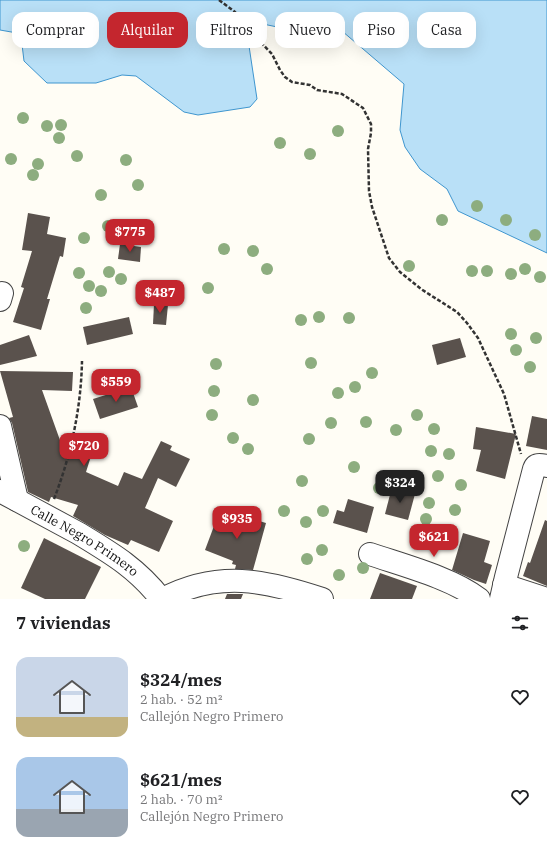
<!DOCTYPE html>
<html lang="es">
<head>
<meta charset="utf-8">
<style>
	body { margin:0; font-family:"IBM Plex Serif",serif; background:#f6f6f6; color:#202124; height:100vh; display:flex; flex-direction:column; font-size:15px; white-space:nowrap }
	* { box-sizing:border-box; margin:0 }
	p { font-size:13px; color:#757577 }
	.icon { flex:none; width:22px; height:22px; fill:none; stroke:currentColor; stroke-width:2; stroke-linecap:round; stroke-linejoin:round }
	.map { position:relative; height:599px; overflow:hidden }
	.sheet { display:flex; flex-direction:column; background:#fff; flex:1 }
	.sheet>* { flex:none }
	.top-card { position:absolute; left:12px; top:12px; width:523px; height:36px; display:flex; gap:8px }
	.price { position:absolute; translate:-50% -34px; padding:0 9px; border-radius:8px; background:#c4262e; color:#fff; font-size:13px; line-height:26px; filter:drop-shadow(0 1px 2px #0008) }
	.price::after { content:''; position:absolute; left:50%; top:24px; width:12px; height:9px; margin-left:-6px; background:inherit; clip-path:polygon(0 0,100% 0,50% 100%) }
	.price.current { background:#222; color:#fff }
	ul { padding:0; list-style:none }
	li { display:flex; align-items:center; gap:12px; height:100px; padding:0 16px }
	li span { display:grid; place-items:center; flex:none; width:112px; height:80px; border-radius:12px; color:#555 }
	li>.icon { margin-inline-start:auto }
	span .icon { width:48px; height:48px; fill:#fffc; stroke-width:1 }
	li b { font-size:17px }
	h2 { display:flex; justify-content:space-between; align-items:center; height:48px; padding:0 16px; font-size:17px }
	.tag { padding:0 14px; border-radius:12px; background:#fff; box-shadow:0 4px 16px #0002; font-size:14px; line-height:36px }
	.tag.current { background:#c4262e; color:#fff }
	.map>svg:first-child { display:block }
	.water { fill:#b9e0f7; stroke:#3f96cf }
	.building { fill:#5a524d }
	.lines { fill:none; stroke-linecap:round; stroke-linejoin:round }
	.minor-casing { stroke:#444; stroke-width:24 }
	.path { stroke:#333; stroke-width:2.5; stroke-dasharray:4 2; stroke-linecap:butt }
	.minor { stroke:#fff; stroke-width:22 }
	.tree { fill:#8dad7f }
	.labels { text-anchor:middle; stroke-width:4; stroke-linejoin:round; paint-order:stroke }
	.street-label { font-size:13px; fill:#111; stroke:#fff }
</style>
</head>
<body>
<div class="map">
<svg width="547" height="599" viewBox="0 0 547 599">
	<rect width="100%" height="100%" fill="#fffdf5"/>
	<!-- water -->
	<polygon class="water" points="0,0 547,0 547,253 458,211 447,189 420,169 405,147 400,130 404,84 342,31 301,32 263,24 249,46 257,99 250,107 198,115 184,112 136,76 122,75 96,83 47,83 24,61 21,36 17,33 0,30"/>
	<!-- building -->
	<g class="building">
		<polygon points="28,213 50,217 47,234 66,238 63,257 60,256 47,299 50,299 41,330 13,322 24,288 21,287 32,251 22,250"/>
		<polygon points="120,244 141,247 140,262 118,259"/>
		<polygon points="154,304 168,305 166,325 153,324"/>
		<polygon points="129,317 133,334 87,345 83,327"/>
		<polygon points="29,335 37,356 0,365 0,345"/>
		<polygon points="460,338 466,357 437,365 432,345"/>
		<polygon points="0,371 73,372 72,391 42,390 61,443 92,453 86,472 118,486 124,472 142,479 161,441 172,446 170,450 190,459 176,487 158,478 145,508 173,521 159,552 131,540 128,545 105,535 73,516 78,505 51,497 49,502 28,492 12,423 9,418 13,417"/>
		<polygon points="131,387 138,407 100,419 93,399"/>
		<polygon points="532,416 547,419 547,450 526,446"/>
		<polygon points="476,427 516,434 505,479 476,471 481,450 473,449"/>
		<polygon points="392,487 415,494 408,520 385,514"/>
		<polygon points="348,499 374,507 367,533 333,523 337,510 344,512"/>
		<polygon points="220,510 244,520 245,517 266,523 253,570 235,569 236,565 232,564 233,561 205,550"/>
		<polygon points="545,520 547,521 547,586 523,576 528,562 530,563"/>
		<polygon points="463,533 490,541 484,562 492,565 486,584 474,580 452,570"/>
		<polygon points="44,538 101,567 85,599 45,599 21,588"/>
		<polygon points="380,573 417,586 412,599 370,599"/>
		<polygon points="227,594 243,594 241,599 225,599"/>
	</g>
	<g class="lines">
		<!-- minor casing -->
		<g class="minor-casing">
			<g id="minor">
				<polyline points="0,300 2,293"/>
				<polyline points="0,426 17,500"/>
				<path id="s1" d="M0,491c26,14 52,28 78,42 33,20 59,35 83,66"/>
				<path d="M370,554c32,11 82,24 109,45"/>
				<polyline points="504,585 547,599"/>
				<path d="M163,599c55,-29 102,-19 159,0"/>
				<path d="M501,599l5,-22 28,-108c2,-6 7,-4 13,-3"/>
			</g>
		</g>
		<!-- path -->
		<g class="path">
			<polyline points="219,0 235,12 244,25 272,54 280,70 285,77 292,82 310,85 317,90 342,94 363,108 371,124 371,133 368,149 369,191 372,207 389,258 400,272 421,289 457,312 467,323 478,338 504,394 521,454"/>
			<path d="M54,499c17,-44 27,-90 28,-138"/>
		</g>
		<!-- minor -->
		<use href="#minor" class="minor"/>
	</g>
	<!-- trees -->
	<g class="tree">
		<circle cx="23" cy="118" r="6"/>
		<circle cx="61" cy="125" r="6"/>
		<circle cx="47" cy="126" r="6"/>
		<circle cx="338" cy="131" r="6"/>
		<circle cx="59" cy="138" r="6"/>
		<circle cx="280" cy="143" r="6"/>
		<circle cx="310" cy="154" r="6"/>
		<circle cx="77" cy="156" r="6"/>
		<circle cx="11" cy="159" r="6"/>
		<circle cx="126" cy="160" r="6"/>
		<circle cx="38" cy="164" r="6"/>
		<circle cx="33" cy="175" r="6"/>
		<circle cx="138" cy="185" r="6"/>
		<circle cx="101" cy="195" r="6"/>
		<circle cx="477" cy="206" r="6"/>
		<circle cx="442" cy="220" r="6"/>
		<circle cx="506" cy="220" r="6"/>
		<circle cx="108" cy="226" r="6"/>
		<circle cx="535" cy="235" r="6"/>
		<circle cx="84" cy="238" r="6"/>
		<circle cx="224" cy="249" r="6"/>
		<circle cx="253" cy="251" r="6"/>
		<circle cx="409" cy="266" r="6"/>
		<circle cx="267" cy="269" r="6"/>
		<circle cx="525" cy="269" r="6"/>
		<circle cx="472" cy="271" r="6"/>
		<circle cx="487" cy="271" r="6"/>
		<circle cx="109" cy="272" r="6"/>
		<circle cx="79" cy="273" r="6"/>
		<circle cx="511" cy="274" r="6"/>
		<circle cx="540" cy="277" r="6"/>
		<circle cx="121" cy="279" r="6"/>
		<circle cx="89" cy="286" r="6"/>
		<circle cx="208" cy="288" r="6"/>
		<circle cx="101" cy="291" r="6"/>
		<circle cx="86" cy="308" r="6"/>
		<circle cx="319" cy="317" r="6"/>
		<circle cx="349" cy="318" r="6"/>
		<circle cx="301" cy="320" r="6"/>
		<circle cx="511" cy="334" r="6"/>
		<circle cx="536" cy="338" r="6"/>
		<circle cx="516" cy="350" r="6"/>
		<circle cx="311" cy="363" r="6"/>
		<circle cx="216" cy="364" r="6"/>
		<circle cx="530" cy="367" r="6"/>
		<circle cx="372" cy="373" r="6"/>
		<circle cx="355" cy="387" r="6"/>
		<circle cx="214" cy="391" r="6"/>
		<circle cx="338" cy="393" r="6"/>
		<circle cx="253" cy="400" r="6"/>
		<circle cx="212" cy="415" r="6"/>
		<circle cx="417" cy="415" r="6"/>
		<circle cx="366" cy="422" r="6"/>
		<circle cx="331" cy="423" r="6"/>
		<circle cx="434" cy="429" r="6"/>
		<circle cx="396" cy="430" r="6"/>
		<circle cx="233" cy="438" r="6"/>
		<circle cx="309" cy="439" r="6"/>
		<circle cx="248" cy="449" r="6"/>
		<circle cx="431" cy="451" r="6"/>
		<circle cx="449" cy="454" r="6"/>
		<circle cx="354" cy="467" r="6"/>
		<circle cx="438" cy="476" r="6"/>
		<circle cx="302" cy="481" r="6"/>
		<circle cx="461" cy="485" r="6"/>
		<circle cx="379" cy="488" r="6"/>
		<circle cx="429" cy="503" r="6"/>
		<circle cx="455" cy="510" r="6"/>
		<circle cx="284" cy="511" r="6"/>
		<circle cx="323" cy="511" r="6"/>
		<circle cx="426" cy="519" r="6"/>
		<circle cx="306" cy="522" r="6"/>
		<circle cx="427" cy="541" r="6"/>
		<circle cx="24" cy="546" r="6"/>
		<circle cx="322" cy="550" r="6"/>
		<circle cx="307" cy="559" r="6"/>
		<circle cx="363" cy="568" r="6"/>
		<circle cx="339" cy="575" r="6"/>
	</g>
	<g class="labels">
		<!-- street labels -->
		<g class="street-label">
			<text dy="5" stroke="none"><textPath href="#s1" startOffset="98">Calle Negro Primero</textPath></text>
		</g>
	</g>
</svg>
<b class="price" style="left:130px;top:253px">$775</b>
<b class="price" style="left:160px;top:314px">$487</b>
<b class="price" style="left:116px;top:403px">$559</b>
<b class="price" style="left:84px;top:467px">$720</b>
<b class="price current" style="left:400px;top:504px">$324</b>
<b class="price" style="left:237px;top:540px">$935</b>
<b class="price" style="left:434px;top:558px">$621</b>
<div class="top-card">
<a class="tag">Comprar</a>
<a class="tag current">Alquilar</a>
<a class="tag">Filtros</a>
<a class="tag">Nuevo</a>
<a class="tag">Piso</a>
<a class="tag">Casa</a>
</div>
</div>
<section class="sheet">
<h2>7 viviendas<svg class="icon" aria-label="filters" viewBox="0 0 24 24"><path d="M4 7h16M4 17h16"/><circle cx="9" cy="7" r="2"/><circle cx="15" cy="17" r="2"/></svg></h2>
<ul>
<li><span style="background:linear-gradient(#c9d6e8 75%,#c2b280 0)"><svg class="icon" aria-label="home" viewBox="0 0 24 24"><path d="M3 11l9-7 9 7M6 9v11h12V9"/></svg></span><div><b>$324/mes</b><p>2 hab. · 52 m²</p><p>Callejón Negro Primero</p></div><svg class="icon" aria-label="heart" viewBox="0 0 24 24"><path d="M12 20l-8-8c-3-5 5-10 8-4 3-6 11-1 8 4z"/></svg></li>
<li><span style="background:linear-gradient(#a9c7e8 65%,#9aa5b1 0)"><svg class="icon" aria-label="home" viewBox="0 0 24 24"><path d="M3 11l9-7 9 7M6 9v11h12V9"/></svg></span><div><b>$621/mes</b><p>2 hab. · 70 m²</p><p>Callejón Negro Primero</p></div><svg class="icon" aria-label="heart" viewBox="0 0 24 24"><path d="M12 20l-8-8c-3-5 5-10 8-4 3-6 11-1 8 4z"/></svg></li>
</ul>
</section>
</body>
</html>
